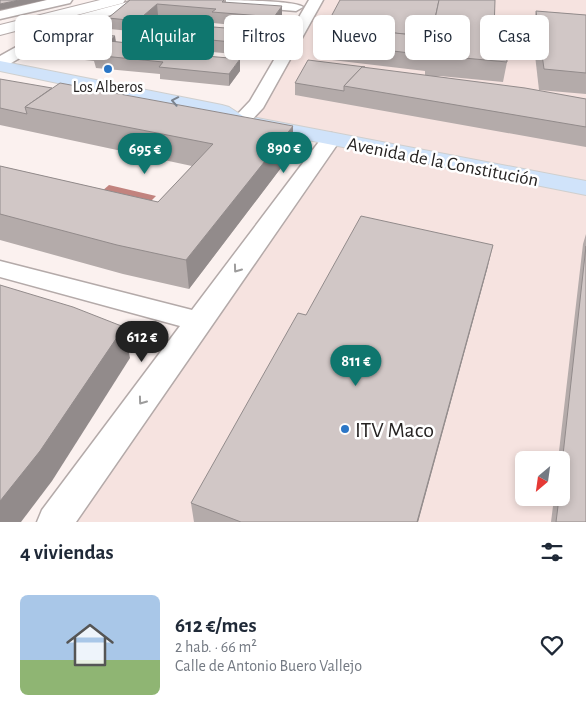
<!DOCTYPE html>
<html lang="es">
<head>
<meta charset="utf-8">
<style>
	body { margin:0; font-family:"Alegreya Sans",sans-serif; background:#f6f6f7; color:#1f2937; height:100vh; display:flex; flex-direction:column; font-size:19px; white-space:nowrap }
	* { box-sizing:border-box; margin:0 }
	p { font-size:16px; color:#747a83 }
	.icon { flex:none; width:28px; height:28px; fill:none; stroke:currentColor; stroke-width:2; stroke-linecap:round; stroke-linejoin:round }
	.map { position:relative; height:522px; overflow:hidden }
	.side { display:flex; flex-direction:column; background:#fff; flex:1 }
	.side>* { flex:none }
	.hud { position:absolute; left:15px; top:15px; width:556px; height:45px; display:flex; gap:10px }
	.needle { width:32px; rotate:209deg }
	.tools { position:absolute; left:515px; top:451px; display:grid; gap:10px }
	.tools a { display:grid; place-items:center; width:55px; height:55px; border-radius:8px; background:#fff; box-shadow:0 2px 8px #0003; font-size:25px }
	.price { position:absolute; translate:-50% -42px; padding:0 11px; border-radius:18px; background:#0f766e; color:#fff; font-size:16px; line-height:32px; filter:drop-shadow(0 1px 2px #0008) }
	.price::after { content:''; position:absolute; left:50%; top:30px; width:15px; height:11px; margin-left:-8px; background:inherit; clip-path:polygon(0 0,100% 0,50% 100%) }
	.price.active { background:#222; color:#fff }
	ul { padding:0; list-style:none }
	li { display:flex; align-items:center; gap:15px; height:125px; padding:0 20px }
	li span { display:grid; place-items:center; flex:none; width:140px; height:100px; border-radius:8px; color:#555 }
	li>.icon { margin-inline-start:auto }
	span .icon { width:60px; height:60px; fill:#fffc; stroke-width:1 }
	li b { font-size:21px }
	h2 { display:flex; justify-content:space-between; align-items:center; height:60px; padding:0 20px; font-size:21px }
	.tag { padding:0 18px; border-radius:8px; background:#fff; box-shadow:0 2px 8px #0003; font-size:18px; line-height:45px }
	.tag.active { background:#0f766e; color:#fff }
	.map>svg:first-child { display:block }
	.built { fill:#f6e3e0; fill-rule:evenodd }
	.water { fill:#c2837e }
	.lines { fill:none; stroke-linecap:round; stroke-linejoin:round }
	.street-casing { stroke:#b4aaa9; stroke-width:3 }
	.secondary-casing { stroke:#b4aaa9; stroke-width:2 }
	.primary-casing { stroke:#cfcfce; stroke-width:2 }
	.street { fill:#fff; fill-rule:evenodd }
	.secondary { fill:#fff; fill-rule:evenodd }
	.primary { fill:#d0e3fa; fill-rule:evenodd }
	.wall { fill:#b4abaa }
	.shaded-wall { fill:#928b8b }
	.building { fill:#d1c7c6; stroke:#928b8b }
	.oneway { stroke:#7b838e }
	.oneway2 { stroke:#9d9c9c }
	.poi-dot { fill:#2b76c6; stroke:#fff; stroke-width:2 }
	.labels { text-anchor:middle; stroke-width:5; stroke-linejoin:round; paint-order:stroke }
	.far-poi-label { font-size:16px; fill:#262322; stroke:#fff }
	.street-label { font-size:19px; fill:#262322; stroke:#fff }
	.near-poi-label { font-size:22px; fill:#262322; stroke:#fff; text-anchor:start }
</style>
</head>
<body>
<div class="map">
<svg width="586" height="522" viewBox="0 0 586 522">
	<rect width="100%" height="100%" fill="#fbf1ef"/>
	<!-- built -->
	<path class="built" d="M316,0h270v522h-531l276,-382 -91,-19zM524,460h37v38h-37z"/>
	<!-- water -->
	<polygon class="water" points="109,185 156,196 142,210 94,198"/>
	<g class="lines">
		<!-- street casing -->
		<g class="street-casing">
			<g id="street">
				<polygon points="47,0 72,0 70,3 0,19 0,11"/>
				<polygon points="135,0 157,0 155,3 78,24 6,66 0,68 0,56 68,18"/>
				<path d="M206,0c16,0 89,0 97,7l-7,4 -83,-7z"/>
				<polygon points="309,0 323,0 263,108 247,125 240,127 233,125 231,121 250,101"/>
				<polygon points="231,27 276,31 281,32 283,35 281,38 276,39 226,34 224,31 226,28"/>
				<polygon points="331,133 338,135 341,139 76,522 37,522 42,510 180,326 0,277 0,261 192,310 324,135"/>
			</g>
		</g>
		<!-- secondary casing -->
		<g class="secondary-casing">
			<polygon id="secondary" points="100,0 125,0 123,3 0,35 0,25"/>
		</g>
		<!-- primary casing -->
		<g class="primary-casing">
			<polygon id="primary" points="0,61 222,105 229,107 249,120 257,118 586,181 586,195 257,130 250,128 247,125 240,127 216,116 0,71"/>
		</g>
		<!-- street -->
		<use href="#street" class="street"/>
		<!-- secondary -->
		<use href="#secondary" class="secondary"/>
		<!-- primary -->
		<use href="#primary" class="primary"/>
	</g>
	<!-- wall -->
	<g class="wall">
		<polygon points="130,0 226,0 226,2 282,17 274,29 213,23 213,19 158,15 155,17 205,26 264,43 255,56 191,50 190,45 131,40 130,31 110,29 108,18"/>
		<polygon points="536,11 586,15 586,94 539,90 532,29"/>
		<polygon points="494,31 507,62 503,82 440,76 435,76 586,99 586,147 295,95 295,83 425,75 425,71 315,58 316,42"/>
		<polygon points="116,42 177,48 177,53 240,71 229,86 160,79 160,74 96,68 94,61 39,55 37,43"/>
		<polygon points="0,79 293,152 189,289 123,274 0,240 0,166 158,202 192,166 0,125"/>
		<polygon points="586,234 586,522 551,522 554,498 561,498 561,460 558,460 583,244"/>
		<polygon points="488,266 418,522 194,522 191,503 306,315"/>
	</g>
	<!-- shaded-wall -->
	<g class="shaded-wall">
		<polygon points="19,0 45,0 0,10 0,4"/>
		<polygon points="157,4 158,15 144,27 143,16"/>
		<polygon points="282,6 282,17 274,29 274,17"/>
		<polygon points="263,31 264,43 255,56 254,44"/>
		<polygon points="115,36 117,48 109,41"/>
		<polygon points="177,48 178,60 172,53"/>
		<polygon points="240,59 240,71 229,86 229,74"/>
		<polygon points="293,126 293,152 189,289 186,260"/>
		<polygon points="493,245 488,266 418,522 417,522"/>
		<polygon points="124,327 130,358 52,481 21,522 0,522 0,501"/>
	</g>
	<!-- building -->
	<g class="building">
		<polygon points="0,0 19,0 0,4"/>
		<polygon points="130,0 224,0 222,2 282,6 274,17 212,12 216,9 157,4 143,16 205,21 201,26 263,31 254,44 189,38 193,34 129,28 138,21 108,18"/>
		<polygon points="340,0 439,0 431,37 326,26"/>
		<polygon points="439,0 495,0 494,31 506,32 507,62 443,56 427,57"/>
		<polygon points="536,11 586,15 586,73 544,69"/>
		<polygon points="324,25 431,37 427,55 316,42"/>
		<polygon points="53,31 115,36 109,41 177,48 172,53 240,59 229,74 159,67 163,62 93,55 100,49 37,43"/>
		<polygon points="308,60 365,67 362,67 344,86 344,91 295,83"/>
		<polygon points="362,67 525,88 586,99 586,127 344,86"/>
		<polygon points="0,79 52,88 25,107 27,114 0,108"/>
		<polygon points="60,83 293,126 186,260 117,245 0,214 0,166 158,202 213,144 25,107"/>
		<polygon points="361,216 493,245 417,522 241,522 191,503 298,313 306,315"/>
		<polygon points="586,246 586,522 556,522 559,498 561,498 561,473"/>
		<polygon points="0,285 73,307 124,327 40,451 0,501"/>
	</g>
	<!-- one-way arrows -->
	<defs><path id="oneway-chevron" d="M-2-3.5L2.5 0L-2 3.5" fill="none" stroke-width="1.6" stroke-linecap="round" stroke-linejoin="round" transform="scale(1.25)"/></defs>
	<use class="oneway" href="#oneway-chevron" transform="translate(175 101) rotate(-169)"/>
	<g class="oneway2">
		<use href="#oneway-chevron" transform="translate(237 269) rotate(126)"/>
		<use href="#oneway-chevron" transform="translate(142 401) rotate(126)"/>
	</g>
	<!-- markers -->
	<g class="poi-dot">
		<circle cx="108" cy="69" r="5"/>
		<circle cx="345" cy="429" r="5"/>
	</g>
	<g class="labels">
		<!-- far-poi labels -->
		<g class="far-poi-label">
			<text x="108" y="92">Los Alberos</text>
		</g>
		<!-- street labels -->
		<g class="street-label">
			<text transform="translate(443 161) rotate(11)" y="7">Avenida de la Constitución</text>
		</g>
		<!-- near-poi labels -->
		<g class="near-poi-label">
			<text x="355" y="437">ITV Maco</text>
		</g>
	</g>
</svg>
<div class="tools">
<a><svg class="needle" viewBox="-14 -14 28 28"><path d="M0-13l5 13h-10z" fill="#e53935"/><path d="M0 13l5-13h-10z" fill="#747a83"/></svg></a>
</div>
<b class="price" style="left:284px;top:174px">890 €</b>
<b class="price" style="left:145px;top:175px">695 €</b>
<b class="price active" style="left:142px;top:363px">612 €</b>
<b class="price" style="left:356px;top:387px">811 €</b>
<div class="hud">
<a class="tag">Comprar</a>
<a class="tag active">Alquilar</a>
<a class="tag">Filtros</a>
<a class="tag">Nuevo</a>
<a class="tag">Piso</a>
<a class="tag">Casa</a>
</div>
</div>
<section class="side">
<h2>4 viviendas<svg class="icon" aria-label="filters" viewBox="0 0 24 24"><path d="M4 7h16M4 17h16"/><circle cx="9" cy="7" r="2"/><circle cx="15" cy="17" r="2"/></svg></h2>
<ul>
<li><span style="background:linear-gradient(#a9c7e8 65%,#8fb573 0)"><svg class="icon" aria-label="home" viewBox="0 0 24 24"><path d="M3 11l9-7 9 7M6 9v11h12V9"/></svg></span><div><b>612 €/mes</b><p>2 hab. · 66 m²</p><p>Calle de Antonio Buero Vallejo</p></div><svg class="icon" aria-label="heart" viewBox="0 0 24 24"><path d="M12 20l-8-8c-3-5 5-10 8-4 3-6 11-1 8 4z"/></svg></li>
</ul>
</section>
</body>
</html>
